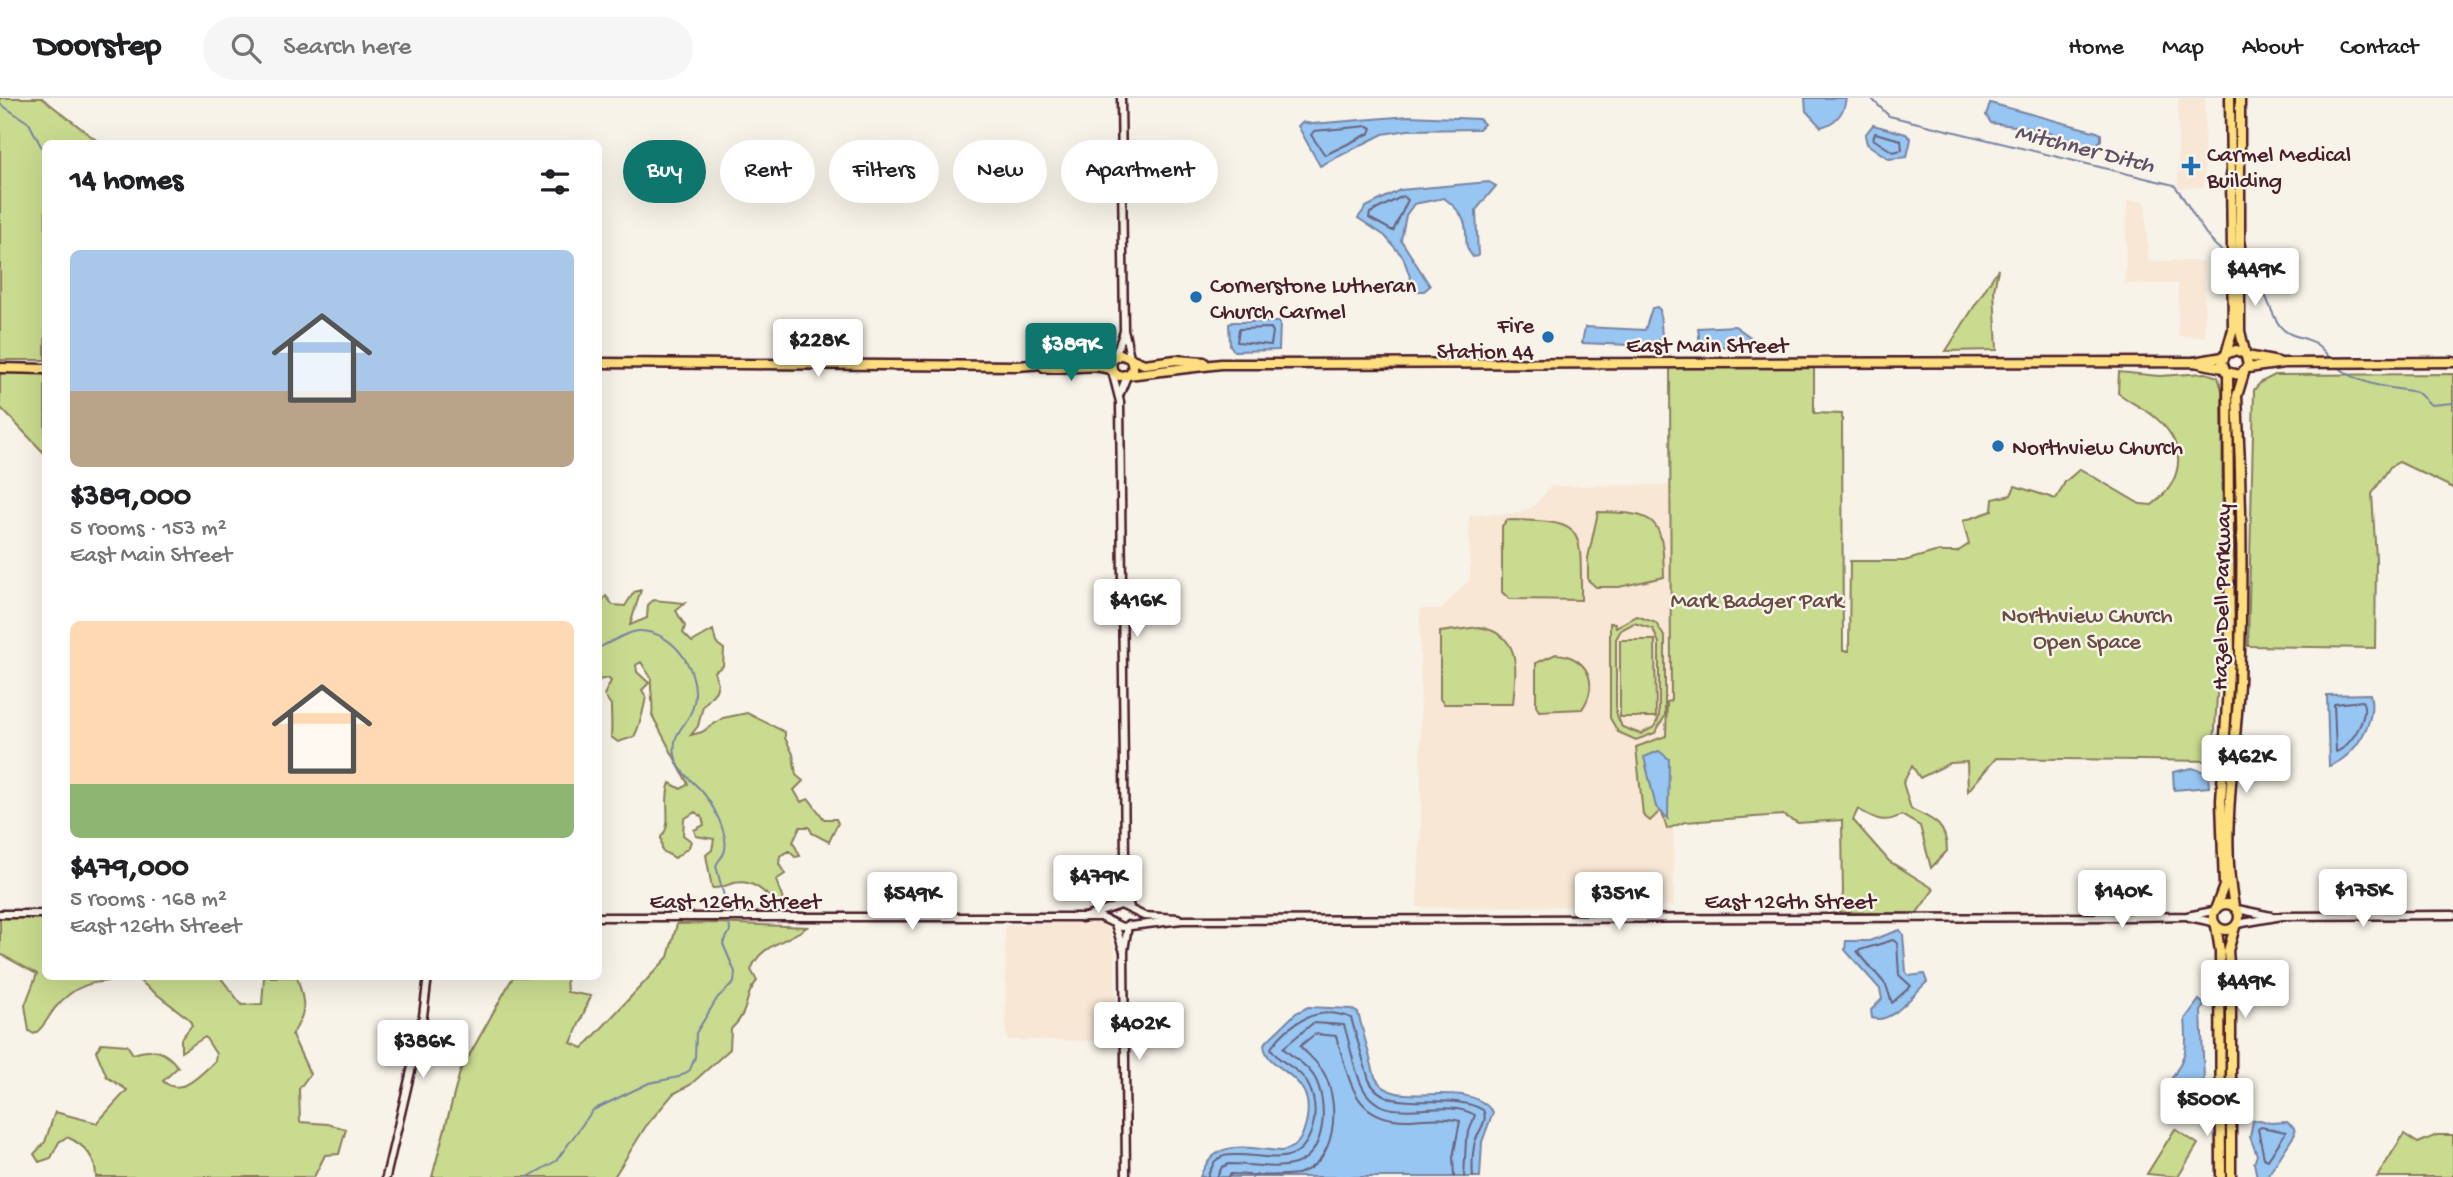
<!DOCTYPE html>
<html lang="en">
<head>
<meta charset="utf-8">
<style>
	body { margin:0; font-family:"Gochi Hand",sans-serif; background:#f6f6f6; color:#202124; height:100vh; display:flex; flex-direction:column; font-size:26px; white-space:nowrap }
	* { box-sizing:border-box; margin:0 }
	p { font-size:23px; color:#757577 }
	.icon { flex:none; width:38px; height:38px; fill:none; stroke:currentColor; stroke-width:2; stroke-linecap:round; stroke-linejoin:round }
	.map { position:relative; flex:1; overflow:hidden }
	.details { position:absolute; left:42px; top:42px; width:560px; height:840px; display:flex; flex-direction:column; background:#fff; border-radius:10px; box-shadow:0 7px 28px #0002 }
	.details>* { flex:none }
	.guide { position:absolute; left:623px; top:42px; width:665px; height:63px; display:flex; gap:14px }
	.price { position:absolute; translate:-50% -60px; padding:0 16px; border-radius:7px; background:#fff; color:#222; font-size:23px; line-height:46px; filter:drop-shadow(0 2px 4px #0008) }
	.price::after { content:''; position:absolute; left:50%; top:42px; width:21px; height:16px; margin-left:-10px; background:inherit; clip-path:polygon(0 0,100% 0,50% 100%) }
	.price.selected { background:#0f766e; color:#fff }
	ul { padding:0; list-style:none }
	li { display:grid; align-content:center; gap:14px; height:371px; padding:0 28px }
	li span { display:grid; place-items:center; height:217px; border-radius:10px; color:#555 }
	li>.icon { margin-inline-start:auto }
	span .icon { width:126px; height:126px; fill:#fffc; stroke-width:1 }
	li b { font-size:30px }
	h2 { display:flex; justify-content:space-between; align-items:center; height:84px; padding:0 28px; font-size:30px }
	.chip { padding:0 24px; border-radius:32px; background:#fff; box-shadow:0 7px 28px #0002; font-size:24px; line-height:63px }
	.chip.selected { background:#0f766e; color:#fff }
	header { display:flex; align-items:center; gap:42px; box-sizing:border-box; height:98px; padding:0 35px; background:#fff; border-bottom:2px solid #e0e0e0 }
	header strong { font-size:33px }
	nav { display:flex; gap:38px; margin-inline-start:auto; font-size:24px }
	.search { width:490px; height:63px; background:#f6f6f6; display:flex; align-items:center; gap:18px; box-sizing:border-box; padding:0 24px; border-radius:38px; color:#757577; font-size:26px }
	.map>svg:first-child { display:block }
	.built { fill:#f8e7d5 }
	.green { fill:#c9db8f; stroke:#8a7d5d; stroke-width:2; fill-rule:evenodd }
	.water { fill:#97c6f2; stroke:#7883a2; stroke-width:2 }
	.lines { fill:none; stroke-linecap:round; stroke-linejoin:round }
	.shore { stroke:#69627b; stroke-width:2 }
	.stream { stroke:#7883a2; stroke-width:2 }
	.minor-casing { stroke:#4a1f2b; stroke-width:11 }
	.major-casing { stroke:#4a1f2b; stroke-width:13 }
	.minor { stroke:#f7f3e8; stroke-width:6 }
	.major { stroke:#fddf80; stroke-width:8 }
	.poi-dot { fill:#1f6fb2; stroke:#f7f3e8; stroke-width:2.5 }
	.labels { text-anchor:middle; stroke-width:5; stroke-linejoin:round; paint-order:stroke }
	.poi-label { font-size:23px; fill:#4a1f2b; stroke:#f7f3e8; text-anchor:start }
	.street-label { font-size:23px; fill:#4a1f2b; stroke:#f7f3e8 }
	.park-label { font-size:23px; fill:#6a4e44; stroke:#f7f3e8 }
	.water-label { font-size:24px; font-style:italic; fill:#615167; stroke:#f7f3e8 }
</style>
</head>
<body>
<header>
<strong>Doorstep</strong>
<div class="search"><svg class="icon" aria-label="search" viewBox="0 0 24 24"><circle cx="10" cy="10" r="6"/><path d="M15 15l6 6"/></svg>Search here</div>
<nav><a>Home</a><a>Map</a><a>About</a><a>Contact</a></nav>
</header>
<div class="map">
<svg width="2453" height="1079" viewBox="0 0 2453 1079">
	<rect width="100%" height="100%" fill="#f7f3e8"/>
	<filter id="ink" filterUnits="userSpaceOnUse"><feTurbulence type="fractalNoise" baseFrequency=".0143" numOctaves="2"/><feDisplacementMap in="SourceGraphic" scale="14" xChannelSelector="R" yChannelSelector="G"/><feConvolveMatrix kernelMatrix="1 2 1 2 8 2 1 2 1" color-interpolation-filters="sRGB"/></filter>
	<g filter="url(#ink)">
		<!-- built -->
		<g class="built">
			<polygon points="2178,0 2205,0 2204,89 2178,90"/>
			<polygon points="2127,103 2145,103 2148,163 2204,163 2205,239 2178,238 2178,186 2125,186"/>
			<polygon points="1671,387 1674,808 1417,809 1421,724 1420,511 1441,511 1470,481 1469,417 1519,415 1535,407 1550,389 1556,388"/>
			<polygon points="1100,824 1109,830 1115,851 1116,943 1008,942 1006,933 1005,827"/>
		</g>
		<!-- green -->
		<g class="green">
			<polygon points="0,0 42,0 100,45 46,46 45,262 0,262"/>
			<polygon points="1998,171 1994,192 1997,252 1946,253"/>
			<path d="M1670,268h144v47l28,1 1,237h6l1,-90h54l31,-9h22l12,-8 -6,-23 29,-10 1,-12 18,-4 4,-9 41,13 9,-17 15,-13 60,35 12,1c35,-27 35,-64 -1,-91 -11,-7 -23,-13 -33,-21l1,-21 40,4 47,-3 12,4 4,13 1,207 -10,164 -217,-3 -28,33 -1,-29 -17,1 -30,15 -8,-12 -9,17 8,26c22,10 36,15 36,42l-16,17 -11,-42 -19,-11c-17,10 -28,3 -43,-6l-5,11 36,41 45,28 -18,25 -77,-2 4,-14 -1,-78 -44,3 -15,-8 -98,7 -18,7 -6,-19 -11,11 -7,-6 -7,-68 30,-11 1,-34 4,-1z"/>
			<polygon points="0,274 45,274 45,356 0,309"/>
			<polygon points="2453,276 2453,390 2399,364 2390,369 2372,396 2376,461 2375,550 2248,548 2254,292 2261,284 2275,277"/>
			<path d="M1598,414c59,1 65,5 66,65l-45,10h-23l-8,-7v-22z"/>
			<path d="M1507,422c78,1 74,5 74,80l-72,-1 -7,-7v-66z"/>
			<path d="M641,492l-11,35 17,-7 1,-13 5,-5 32,3 -9,8 9,15 -2,7 9,9 21,-12 3,13 8,6 -1,17 -9,6 4,11 -2,8 -13,15 -5,20 -7,9 11,-3 21,-14 24,-5 38,19v6l8,16 3,21 7,6 -9,9 7,12 8,-3 15,20h12l2,4 -9,19 -17,-9 -3,-6h-9l-7,15 7,14 -5,1 -6,-6 -9,5 -1,8 6,10 -9,6 7,20 -7,4c-12,-13 -24,-25 -42,-21 -9,2 -13,6 -22,5l-6,-33 6,-5 2,-11 -18,-3 -2,-6 10,-5 -2,-8 -7,-5 -11,7 -1,16 8,6 -2,6 -14,11 -13,-7 -1,-14c13,-13 1,-36 9,-54l11,6 7,-5 -36,-69c2,-12 -2,-22 -1,-37l-10,-16 -5,3 1,7 12,11 -7,7 4,7c-3,14 -5,27 -12,40l-16,5 -7,-5c1,-11 0,-20 0,-32l-7,-10 7,-14 -3,-3 -9,2v-76l7,-8 7,9 12,1 9,-14z"/>
			<path d="M1637,518l19,7 9,15v78l-10,17 -19,7 -18,-8 -8,-14v-95h5l1,4zM1634,525l19,6 6,14v74l-5,10 -13,7 -19,-7 -6,-14v-74l5,-9z"/>
			<path d="M1479,529c44,8 37,42 34,77h-69l-4,-5v-67z"/>
			<polygon points="1620,542 1655,542 1656,619 1620,619"/>
			<path d="M1556,556c31,2 44,29 26,55l-43,2 -3,-5v-43z"/>
			<path d="M0,819l45,1 1,58 174,1 22,28 20,-1 2,-27h33c8,27 11,33 -5,58l18,39 -11,15 1,33 28,2 18,5 -7,25 -14,1 -11,22h-218c0,-20 -11,-32 -29,-40l-8,5 -8,16 -12,4 -5,-8 11,-12 10,-30 42,11 30,-33 -20,-13 -11,-26 6,-8 25,2 6,9c21,-6 31,-5 45,13l-15,14c18,17 38,-7 52,-20l1,-7 -11,-17 -24,15v-13l11,-14 -3,-6 -52,-40c-36,3 -57,-1 -82,29 -8,10 -11,20 -21,26l-5,-3 -4,-26 12,-31 -37,-20z"/>
			<path d="M715,825l92,4c-20,15 -47,17 -56,43l6,11c-15,17 -5,28 -26,48l-1,20 -40,36 -17,9 -27,32 -32,51h-182l28,-105 53,-95h53l1,15 24,4 -20,47 12,5 85,-91 9,-33z"/>
			<polygon points="2175,1031 2198,1046 2178,1079 2147,1076"/>
			<polygon points="2404,1036 2418,1045 2437,1037 2453,1037 2453,1079 2377,1079"/>
		</g>
		<!-- water -->
		<g class="water">
			<path d="M1846,0c-2,16 -10,25 -25,29l-15,-16 -1,-13z"/>
			<polygon points="1990,5 2097,34 2101,36 2101,42 2092,51 2038,31 1991,25 1986,17"/>
			<polygon points="1409,18 1479,21 1484,26 1479,31 1408,32 1383,36 1320,68 1298,28 1302,24 1312,26"/>
			<polygon points="1873,27 1906,36 1911,41 1907,59 1889,61 1867,46 1865,37"/>
			<path d="M1489,84l7,4 -20,24 2,46 -5,1c-17,-18 8,-31 -29,-59l-30,6 -8,11 -5,25 29,46 -6,5h-9l-12,-34 -18,-21 -27,-18 8,-11 34,-17z"/>
			<polygon points="1657,209 1660,212 1662,239 1656,248 1582,245 1585,229 1645,232 1652,210"/>
			<polygon points="1233,224 1280,224 1279,252 1234,253 1230,247 1229,226"/>
			<polygon points="1735,228 1753,241 1751,249 1700,248 1698,230"/>
			<polygon points="1099,231 1107,234 1108,245 1104,253 1068,252 1077,244 1081,234"/>
			<path d="M2370,596c7,27 -15,63 -41,72l-2,-71z"/>
			<polygon points="1659,653 1669,661 1668,721 1656,709 1644,659"/>
			<polygon points="2192,670 2208,675 2209,689 2174,692 2173,674"/>
			<path d="M1900,832l3,4 3,38 3,4 15,-2 3,8c-14,12 -35,43 -55,36l-1,-8 11,-11 -2,-10 -35,-39 1,-9h23z"/>
			<path d="M2199,902l5,4 -3,8 3,66 -3,12 -16,1 -9,4 -4,-1 -3,-11c17,-27 19,-32 16,-64z"/>
			<path d="M1308,909l43,2 7,4 17,64c19,38 88,-4 118,35l-11,30 -2,35h-280c15,-41 46,-28 82,-26 12,-3 18,-8 22,-21 19,-58 -39,-56 -40,-86l32,-31z"/>
			<polygon points="2260,1022 2270,1025 2287,1024 2294,1030 2295,1036 2267,1079 2257,1079 2254,1065 2257,1057 2250,1039 2253,1023"/>
		</g>
		<g class="lines">
			<!-- shore -->
			<g class="shore">
				<polygon points="1368,28 1372,30 1370,35 1325,57 1311,37 1314,33"/>
				<polygon points="1875,35 1901,42 1902,52 1893,54 1873,41"/>
				<polygon points="1403,98 1408,102 1393,133 1369,120 1370,115"/>
				<polygon points="1271,230 1273,234 1271,247 1237,244 1239,231"/>
				<path d="M2362,603c9,13 -12,47 -26,51l-2,-48z"/>
				<polygon points="1893,842 1897,845 1899,877 1911,888 1892,905 1886,887 1857,853"/>
				<polygon points="2261,1029 2286,1034 2268,1062 2264,1060 2258,1031"/>
				<path d="M1207,1079l8,-16 8,-5c35,-7 75,20 89,-27 5,-15 3,-34 -6,-48 -8,-14 -29,-19 -35,-33 19,-27 48,-43 80,-30l18,62c18,38 80,9 114,30 6,11 -5,21 -8,32 -3,12 -3,23 -2,35"/>
				<path d="M1217,1079l5,-10 7,-3c21,0 46,6 66,0 32,-10 33,-62 20,-86 -8,-14 -22,-20 -32,-30l30,-25 31,2c7,21 9,44 19,63 22,42 79,7 112,27l-9,25 -2,37"/>
				<path d="M1228,1079l3,-3c21,1 45,3 66,0 40,-10 43,-68 28,-99 -6,-12 -16,-19 -25,-29l15,-12 21,2c15,44 15,86 75,84 16,-1 34,-3 49,1l-7,36 1,20"/>
			</g>
			<!-- stream -->
			<g class="stream">
				<path d="M1871,0l18,18 285,69c15,17 34,64 56,70"/>
				<polyline points="0,6 29,25 46,58"/>
				<path d="M2242,161c18,6 25,51 38,67 8,11 23,10 35,17 6,4 11,11 16,16"/>
				<path d="M2337,268c24,20 50,21 80,26l14,13 22,-2"/>
				<path d="M598,550c12,-5 28,-16 40,-17 37,-1 65,43 55,76 -6,20 -22,24 -18,48 3,16 15,24 25,34 11,12 31,47 24,64 -2,5 -6,7 -8,13l13,49"/>
				<polyline points="528,1079 556,1063 593,1012 649,985 679,979 690,972 695,959 696,935 718,899 734,885 735,874 723,846 730,833 729,823"/>
			</g>
			<!-- minor casing -->
			<g class="minor-casing">
				<g id="minor">
					<polyline points="1125,235 1130,259"/>
					<polyline points="1115,258 1124,233 1121,0"/>
					<polyline points="1112,273 1120,304 1125,760 1125,785 1116,808"/>
					<polyline points="1119,298 1127,278"/>
					<polyline points="1125,787 1130,810"/>
					<polyline points="2237,811 2271,818"/>
					<polyline points="0,816 46,816"/>
					<polyline points="598,819 1100,819 1122,829 1182,822 2130,819 2187,818 2213,813"/>
					<polyline points="2189,819 2213,824"/>
					<polyline points="1082,820 1121,807 1144,818 1178,820"/>
					<polyline points="1115,826 1123,851"/>
					<polyline points="2237,826 2282,818 2453,817"/>
					<polyline points="386,1079 422,926 428,878"/>
					<polyline points="1126,1079 1124,853 1128,827"/>
				</g>
			</g>
			<!-- major casing -->
			<g class="major-casing">
				<g id="major">
					<polyline points="2240,0 2240,233 2248,267 2240,277 2226,274 2222,264 2226,256 2236,252 2245,256"/>
					<polyline points="2226,256 2233,231 2230,0"/>
					<polyline points="2247,258 2278,264"/>
					<polyline points="1131,260 1133,271 1128,277 1119,278 1112,273 1111,263 1120,256 1144,266 1176,262 1204,264"/>
					<polyline points="2194,264 2223,259"/>
					<polyline points="598,265 1018,268 1113,260"/>
					<path d="M1044,269c22,4 47,-5 68,3"/>
					<polyline points="0,270 46,271"/>
					<polyline points="2248,270 2284,265 2453,264"/>
					<polyline points="1128,277 1221,266 2194,264 2223,270"/>
					<circle cx="2226" cy="819" r="13"/>
					<path d="M2234,808c-14,-67 2,-155 5,-223 4,-95 3,-192 -2,-287l7,-23"/>
					<polyline points="2216,809 2224,788 2221,703 2230,556 2228,276"/>
					<polyline points="2216,828 2220,853 2221,1079"/>
					<polyline points="2231,1079 2231,888 2228,853 2235,829"/>
				</g>
			</g>
			<!-- minor -->
			<use href="#minor" class="minor"/>
			<!-- major -->
			<use href="#major" class="major"/>
		</g>
	</g>
	<!-- markers -->
	<g class="poi-dot">
		<path d="M2187.5 57.5h7v7h7v7h-7v7h-7v-7h-7v-7h7z"/>
		<circle cx="1196" cy="199" r="7"/>
		<circle cx="1548" cy="239" r="7"/>
		<circle cx="1998" cy="348" r="7"/>
	</g>
	<g class="labels">
		<!-- poi labels -->
		<g class="poi-label">
			<text x="2207" y="63">Carmel Medical<tspan x="2207" dy="26">Building</tspan></text>
			<text x="1210" y="194">Cornerstone Lutheran<tspan x="1210" dy="26">Church Carmel</tspan></text>
			<text x="1534" y="234" text-anchor="end">Fire<tspan x="1534" dy="26">Station 44</tspan></text>
			<text x="2012" y="356">Northview Church</text>
		</g>
		<!-- street labels -->
		<g class="street-label">
			<text x="1707" y="254">East Main Street</text>
			<text transform="translate(2220 499) rotate(-89)" y="8">Hazel Dell Parkway</text>
			<text x="735" y="810">East 126th Street</text>
			<text x="1790" y="810">East 126th Street</text>
		</g>
		<!-- park labels -->
		<g class="park-label">
			<text x="1757" y="509">Mark Badger Park</text>
			<text x="2087" y="524">Northview Church<tspan x="2087" dy="26">Open Space</tspan></text>
		</g>
		<!-- water labels -->
		<g class="water-label">
			<text transform="translate(2085 49) rotate(14)" y="8">Mitchner Ditch</text>
		</g>
	</g>
</svg>
<b class="price" style="left:2255px;top:210px">$449K</b>
<b class="price" style="left:818px;top:281px">$228K</b>
<b class="price selected" style="left:1071px;top:285px">$389K</b>
<b class="price" style="left:1137px;top:541px">$416K</b>
<b class="price" style="left:2246px;top:697px">$462K</b>
<b class="price" style="left:1098px;top:817px">$479K</b>
<b class="price" style="left:2363px;top:831px">$175K</b>
<b class="price" style="left:2122px;top:832px">$140K</b>
<b class="price" style="left:912px;top:834px">$549K</b>
<b class="price" style="left:1619px;top:834px">$351K</b>
<b class="price" style="left:2245px;top:922px">$449K</b>
<b class="price" style="left:1139px;top:964px">$402K</b>
<b class="price" style="left:423px;top:982px">$386K</b>
<b class="price" style="left:2207px;top:1040px">$500K</b>
<div class="guide">
<a class="chip selected">Buy</a>
<a class="chip">Rent</a>
<a class="chip">Filters</a>
<a class="chip">New</a>
<a class="chip">Apartment</a>
</div>
<section class="details">
<h2>14 homes<svg class="icon" aria-label="filters" viewBox="0 0 24 24"><path d="M4 7h16M4 17h16"/><circle cx="9" cy="7" r="2"/><circle cx="15" cy="17" r="2"/></svg></h2>
<ul>
<li><span style="background:linear-gradient(#a9c7e8 65%,#b9a48a 0)"><svg class="icon" aria-label="home" viewBox="0 0 24 24"><path d="M3 11l9-7 9 7M6 9v11h12V9"/></svg></span><div><b>$389,000</b><p>5 rooms · 153 m²</p><p>East Main Street</p></div></li>
<li><span style="background:linear-gradient(#ffd9b3 75%,#8fb573 0)"><svg class="icon" aria-label="home" viewBox="0 0 24 24"><path d="M3 11l9-7 9 7M6 9v11h12V9"/></svg></span><div><b>$479,000</b><p>5 rooms · 168 m²</p><p>East 126th Street</p></div></li>
</ul>
</section>
</div>
</body>
</html>
